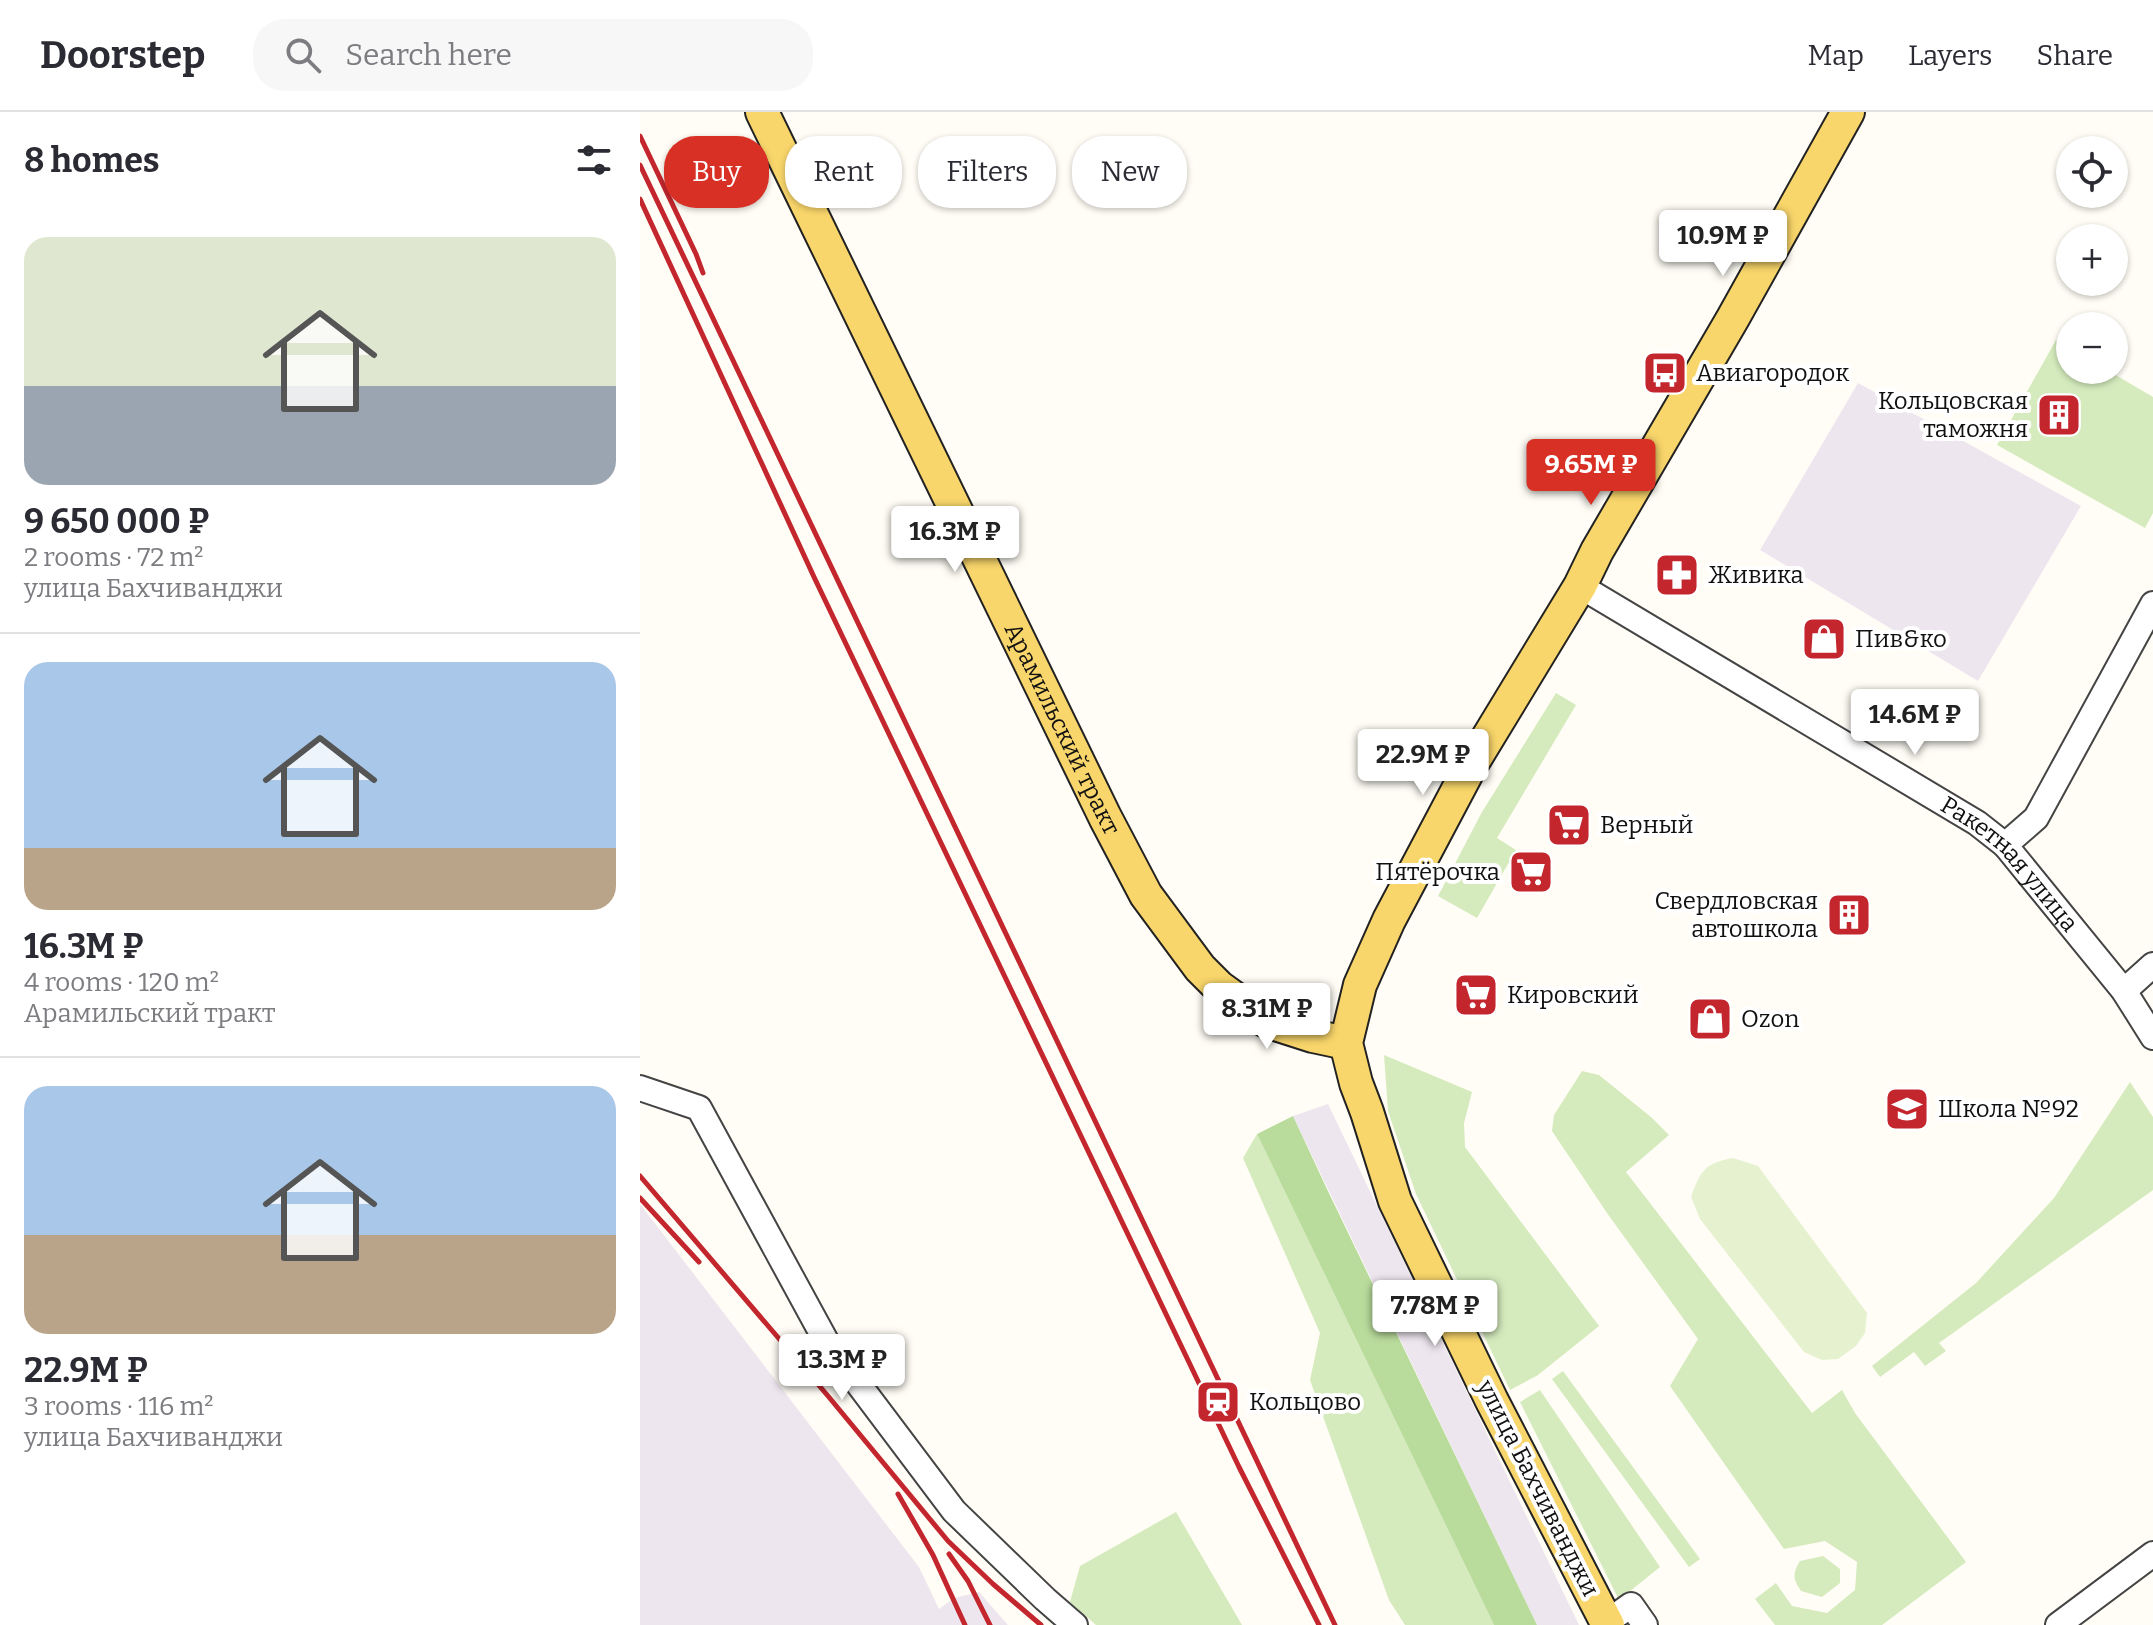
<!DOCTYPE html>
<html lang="en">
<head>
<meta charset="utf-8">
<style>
	body { margin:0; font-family:Bitter,serif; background:#f7f7f7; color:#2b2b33; height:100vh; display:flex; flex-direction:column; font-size:30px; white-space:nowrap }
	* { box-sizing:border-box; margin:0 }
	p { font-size:26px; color:#7c7c81 }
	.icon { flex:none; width:44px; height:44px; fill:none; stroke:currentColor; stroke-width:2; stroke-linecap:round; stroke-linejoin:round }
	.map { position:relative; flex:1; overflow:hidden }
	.details { display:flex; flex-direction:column; background:#fff; width:640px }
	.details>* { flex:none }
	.hud { position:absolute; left:24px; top:24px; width:760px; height:72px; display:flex; gap:16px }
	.tools { position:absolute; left:1416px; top:24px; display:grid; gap:16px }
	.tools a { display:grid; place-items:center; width:72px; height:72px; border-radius:50%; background:#fff; box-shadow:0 2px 6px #0004; font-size:40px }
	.price { position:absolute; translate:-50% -68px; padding:0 18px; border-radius:8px; background:#fff; color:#222; font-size:26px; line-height:52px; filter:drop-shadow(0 2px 4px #0008) }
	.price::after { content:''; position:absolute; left:50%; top:48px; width:24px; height:18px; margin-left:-12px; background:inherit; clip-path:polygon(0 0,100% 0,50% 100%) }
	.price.current { background:#d93025; color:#fff }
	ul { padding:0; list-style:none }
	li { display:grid; align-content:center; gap:16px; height:424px; padding:0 24px }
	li+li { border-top:2px solid #e1e1e2 }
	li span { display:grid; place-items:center; height:248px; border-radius:24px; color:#555 }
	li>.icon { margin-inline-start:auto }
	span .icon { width:144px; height:144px; fill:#fffc; stroke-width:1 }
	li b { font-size:34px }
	h2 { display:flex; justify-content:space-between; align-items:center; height:96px; padding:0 24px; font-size:34px }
	.pill { padding:0 28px; border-radius:32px; background:#fff; box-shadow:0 2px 6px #0004; font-size:28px; line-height:72px }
	.pill.current { background:#d93025; color:#fff }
	header { display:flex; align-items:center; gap:48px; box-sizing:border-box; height:112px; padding:0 40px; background:#fff; border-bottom:2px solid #e1e1e2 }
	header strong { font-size:38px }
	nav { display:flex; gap:44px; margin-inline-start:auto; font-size:28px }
	.search { width:560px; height:72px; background:#f7f7f7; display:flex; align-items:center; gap:20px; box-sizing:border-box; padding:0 28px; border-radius:32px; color:#7c7c81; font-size:30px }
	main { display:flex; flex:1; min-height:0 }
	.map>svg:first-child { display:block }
	.industrial { fill:#eee6ef }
	.green { fill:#d5ebbd }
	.forest { fill:#b9dc9c }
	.pitch { fill:#e6f2cf }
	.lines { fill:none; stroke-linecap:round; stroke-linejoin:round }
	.minor-casing { stroke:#444; stroke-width:28 }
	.major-casing { stroke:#222; stroke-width:36 }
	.minor { stroke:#fff; stroke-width:24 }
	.major { stroke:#f9d66b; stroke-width:32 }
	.rail { stroke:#c4262e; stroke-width:5 }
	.labels { text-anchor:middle; stroke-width:8; stroke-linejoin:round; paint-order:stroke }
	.poi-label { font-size:24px; fill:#111; stroke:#fff; text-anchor:start }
	.street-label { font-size:24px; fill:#111; stroke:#fff }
</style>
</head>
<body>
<header>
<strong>Doorstep</strong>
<div class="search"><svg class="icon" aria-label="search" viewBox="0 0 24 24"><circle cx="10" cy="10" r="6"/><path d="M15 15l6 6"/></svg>Search here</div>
<nav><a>Map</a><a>Layers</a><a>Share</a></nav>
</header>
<main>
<section class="details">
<h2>8 homes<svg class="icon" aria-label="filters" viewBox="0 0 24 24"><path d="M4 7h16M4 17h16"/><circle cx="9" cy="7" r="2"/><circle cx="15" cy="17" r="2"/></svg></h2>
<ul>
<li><span style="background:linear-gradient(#dfe7d0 60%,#9aa5b1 0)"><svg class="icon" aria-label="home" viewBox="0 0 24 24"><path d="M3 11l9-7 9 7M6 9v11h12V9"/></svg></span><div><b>9 650 000 ₽</b><p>2 rooms · 72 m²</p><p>улица Бахчиванджи</p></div></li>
<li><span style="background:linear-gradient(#a9c7e8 75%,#b9a48a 0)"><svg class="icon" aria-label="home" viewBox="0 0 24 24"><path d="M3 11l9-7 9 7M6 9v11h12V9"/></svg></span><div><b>16.3M ₽</b><p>4 rooms · 120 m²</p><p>Арамильский тракт</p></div></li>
<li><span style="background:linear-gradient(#a9c7e8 60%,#b9a48a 0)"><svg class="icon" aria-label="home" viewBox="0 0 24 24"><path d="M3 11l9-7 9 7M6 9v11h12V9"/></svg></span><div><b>22.9M ₽</b><p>3 rooms · 116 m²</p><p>улица Бахчиванджи</p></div></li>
</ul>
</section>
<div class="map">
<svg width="1513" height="1513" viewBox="0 0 1513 1513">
	<rect width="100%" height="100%" fill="#fffdf5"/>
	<!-- industrial -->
	<g class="industrial">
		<polygon points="1218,271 1441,394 1338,569 1120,438"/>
		<polygon points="688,992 939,1513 897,1513 653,1004"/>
		<polygon points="0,1092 279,1455 299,1497 314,1486 339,1480 368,1513 0,1513"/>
	</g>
	<!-- green -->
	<g class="green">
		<polygon points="1416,228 1430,236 1430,258 1467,258 1513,285 1513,401 1505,416 1357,333"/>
		<polygon points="916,581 936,593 857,726 876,738 837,806 798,784 842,700"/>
		<polygon points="744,943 832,980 824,1011 825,1035 959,1214 898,1263 870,1278 776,1082 748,999"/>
		<polygon points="942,959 959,963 1011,1005 1029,1023 986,1060 1172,1301 1202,1278 1215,1301 1326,1450 1242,1513 1135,1513 1115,1487 1136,1471 1152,1494 1187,1501 1215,1478 1217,1450 1185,1429 1144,1437 1030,1274 1058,1227 967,1101 912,1019 914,1003"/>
		<polygon points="1490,970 1513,1005 1513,1078 1299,1231 1306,1239 1285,1254 1274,1240 1240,1265 1232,1254 1336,1171 1414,1086"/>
		<polygon points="617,1022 854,1513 765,1513 749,1488 670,1268 680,1221 603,1046"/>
		<polygon points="923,1259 1060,1447 1049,1455 912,1267"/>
		<polygon points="900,1278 1020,1455 979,1488 880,1290"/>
		<polygon points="536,1400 602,1513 456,1513 430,1490 440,1454"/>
		<path d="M1183,1444l17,13v14l-18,14 -21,-6c-8,-12 -9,-17 -1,-30z"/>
	</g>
	<!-- forest -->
	<polygon class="forest" points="653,1004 686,1075 897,1513 854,1513 617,1022"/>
	<!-- pitch -->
	<path class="pitch" d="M1093,1046l25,8 109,147 -2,20 -9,13 -18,13 -16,1 -18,-8 -104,-133 -9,-22c9,-26 14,-34 42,-39z"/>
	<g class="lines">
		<!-- minor casing -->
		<g class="minor-casing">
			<g id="minor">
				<path id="s1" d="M940,474l397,237 28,22 119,146 29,46"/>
				<polyline points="1365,733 1396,706 1513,492"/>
				<polyline points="1484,879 1513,853"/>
				<polyline points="0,976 59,996 186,1229 314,1399 405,1487 435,1513"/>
				<polyline points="967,1510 991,1493 1005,1513"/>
				<polyline points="1418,1513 1513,1442"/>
			</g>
		</g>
		<!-- major casing -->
		<g class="major-casing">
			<g id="major">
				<path id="s2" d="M122,0l343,705 41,78 54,73 19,19 47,34 47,15 33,7"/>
				<polyline points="968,1513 852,1289 755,1089 727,1000 716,971 706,931 720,873 749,808 830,655 940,474 957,439 1093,206 1208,0"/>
			</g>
		</g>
		<!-- minor -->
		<use href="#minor" class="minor"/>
		<!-- major -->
		<use href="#major" class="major"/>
		<!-- rail -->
		<g class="rail">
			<polyline points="0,24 56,142 63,161"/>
			<polyline points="0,53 695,1513"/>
			<polyline points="0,87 174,465 599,1355 679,1513"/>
			<polyline points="0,1064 188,1284 308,1429 353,1472 401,1513"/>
			<polyline points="0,1086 59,1150"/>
			<polyline points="258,1382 293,1443 325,1513"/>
			<polyline points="309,1442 328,1469 350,1513"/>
		</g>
	</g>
	<!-- icons -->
	<defs>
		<g id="bus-square" transform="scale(2.3)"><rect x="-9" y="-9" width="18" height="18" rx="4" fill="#c4262e" stroke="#fff"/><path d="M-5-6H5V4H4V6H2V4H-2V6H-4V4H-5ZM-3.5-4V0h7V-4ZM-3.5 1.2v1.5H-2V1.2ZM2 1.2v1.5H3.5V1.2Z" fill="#fff"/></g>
		<g id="building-square" transform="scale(2.3)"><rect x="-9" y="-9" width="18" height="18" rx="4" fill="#c4262e" stroke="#fff"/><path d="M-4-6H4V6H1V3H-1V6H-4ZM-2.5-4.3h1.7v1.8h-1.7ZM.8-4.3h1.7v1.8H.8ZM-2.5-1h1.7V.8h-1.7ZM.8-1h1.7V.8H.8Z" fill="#fff"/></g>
		<g id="pharmacy-square" transform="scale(2.3)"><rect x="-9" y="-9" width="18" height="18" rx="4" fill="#c4262e" stroke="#fff"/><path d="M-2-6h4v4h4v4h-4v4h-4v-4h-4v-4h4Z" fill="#fff"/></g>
		<g id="shop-square" transform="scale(2.3)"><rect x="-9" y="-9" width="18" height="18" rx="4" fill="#c4262e" stroke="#fff"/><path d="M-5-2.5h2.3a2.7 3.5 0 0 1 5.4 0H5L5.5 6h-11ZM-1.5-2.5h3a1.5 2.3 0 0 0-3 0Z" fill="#fff"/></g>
		<g id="supermarket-square" transform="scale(2.3)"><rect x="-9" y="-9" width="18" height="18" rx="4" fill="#c4262e" stroke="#fff"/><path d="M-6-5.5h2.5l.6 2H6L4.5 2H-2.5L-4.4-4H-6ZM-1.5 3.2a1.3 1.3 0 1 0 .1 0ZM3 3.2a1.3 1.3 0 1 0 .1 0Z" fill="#fff"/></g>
		<g id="school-square" transform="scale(2.3)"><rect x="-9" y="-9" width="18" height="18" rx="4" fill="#c4262e" stroke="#fff"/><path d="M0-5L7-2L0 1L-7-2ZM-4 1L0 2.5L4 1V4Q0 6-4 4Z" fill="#fff"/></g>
		<g id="station-square" transform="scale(2.3)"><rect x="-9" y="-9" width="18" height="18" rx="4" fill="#c4262e" stroke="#fff"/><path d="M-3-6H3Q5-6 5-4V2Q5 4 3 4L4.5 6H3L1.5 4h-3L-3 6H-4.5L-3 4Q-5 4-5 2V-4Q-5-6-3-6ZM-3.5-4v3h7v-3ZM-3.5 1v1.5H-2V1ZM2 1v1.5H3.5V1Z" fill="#fff"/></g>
	</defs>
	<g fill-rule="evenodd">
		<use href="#bus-square" x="1025" y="261"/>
		<use href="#building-square" x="1419" y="303"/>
		<use href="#pharmacy-square" x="1037" y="463"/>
		<use href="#shop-square" x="1184" y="527"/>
		<use href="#supermarket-square" x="929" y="713"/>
		<use href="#supermarket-square" x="891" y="760"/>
		<use href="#building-square" x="1209" y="803"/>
		<use href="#supermarket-square" x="836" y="883"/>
		<use href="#shop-square" x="1070" y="907"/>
		<use href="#school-square" x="1267" y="997"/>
		<use href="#station-square" x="578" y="1290"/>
	</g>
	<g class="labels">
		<!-- poi labels -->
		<g class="poi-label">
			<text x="1056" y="269">Авиагородок</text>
			<text x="1388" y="297" text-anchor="end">Кольцовская<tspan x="1388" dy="28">таможня</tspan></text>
			<text x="1068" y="471">Живика</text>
			<text x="1215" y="535">Пив&amp;ко</text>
			<text x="960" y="721">Верный</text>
			<text x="860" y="768" text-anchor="end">Пятёрочка</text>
			<text x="1178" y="797" text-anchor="end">Свердловская<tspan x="1178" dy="28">автошкола</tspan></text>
			<text x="867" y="891">Кировский</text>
			<text x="1101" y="915">Ozon</text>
			<text x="1298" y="1005">Школа №92</text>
			<text x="609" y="1298">Кольцово</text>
		</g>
		<!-- street labels -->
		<g class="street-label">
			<text dy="8" stroke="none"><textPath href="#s2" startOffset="686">Арамильский тракт</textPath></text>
			<text dy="8" stroke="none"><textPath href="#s1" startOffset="514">Ракетная улица</textPath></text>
			<text transform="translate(898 1376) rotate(63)" y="8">улица Бахчиванджи</text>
		</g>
	</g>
</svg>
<div class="tools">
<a><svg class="icon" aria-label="locate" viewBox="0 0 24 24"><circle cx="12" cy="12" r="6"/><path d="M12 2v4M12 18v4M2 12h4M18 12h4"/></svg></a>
<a>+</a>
<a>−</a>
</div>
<b class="price" style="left:1083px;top:166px">10.9M ₽</b>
<b class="price current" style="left:951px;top:395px">9.65M ₽</b>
<b class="price" style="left:315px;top:462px">16.3M ₽</b>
<b class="price" style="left:1275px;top:645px">14.6M ₽</b>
<b class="price" style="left:783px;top:685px">22.9M ₽</b>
<b class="price" style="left:627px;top:939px">8.31M ₽</b>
<b class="price" style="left:795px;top:1236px">7.78M ₽</b>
<b class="price" style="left:202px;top:1290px">13.3M ₽</b>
<div class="hud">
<a class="pill current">Buy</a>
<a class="pill">Rent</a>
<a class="pill">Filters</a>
<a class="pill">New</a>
</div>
</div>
</main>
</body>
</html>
